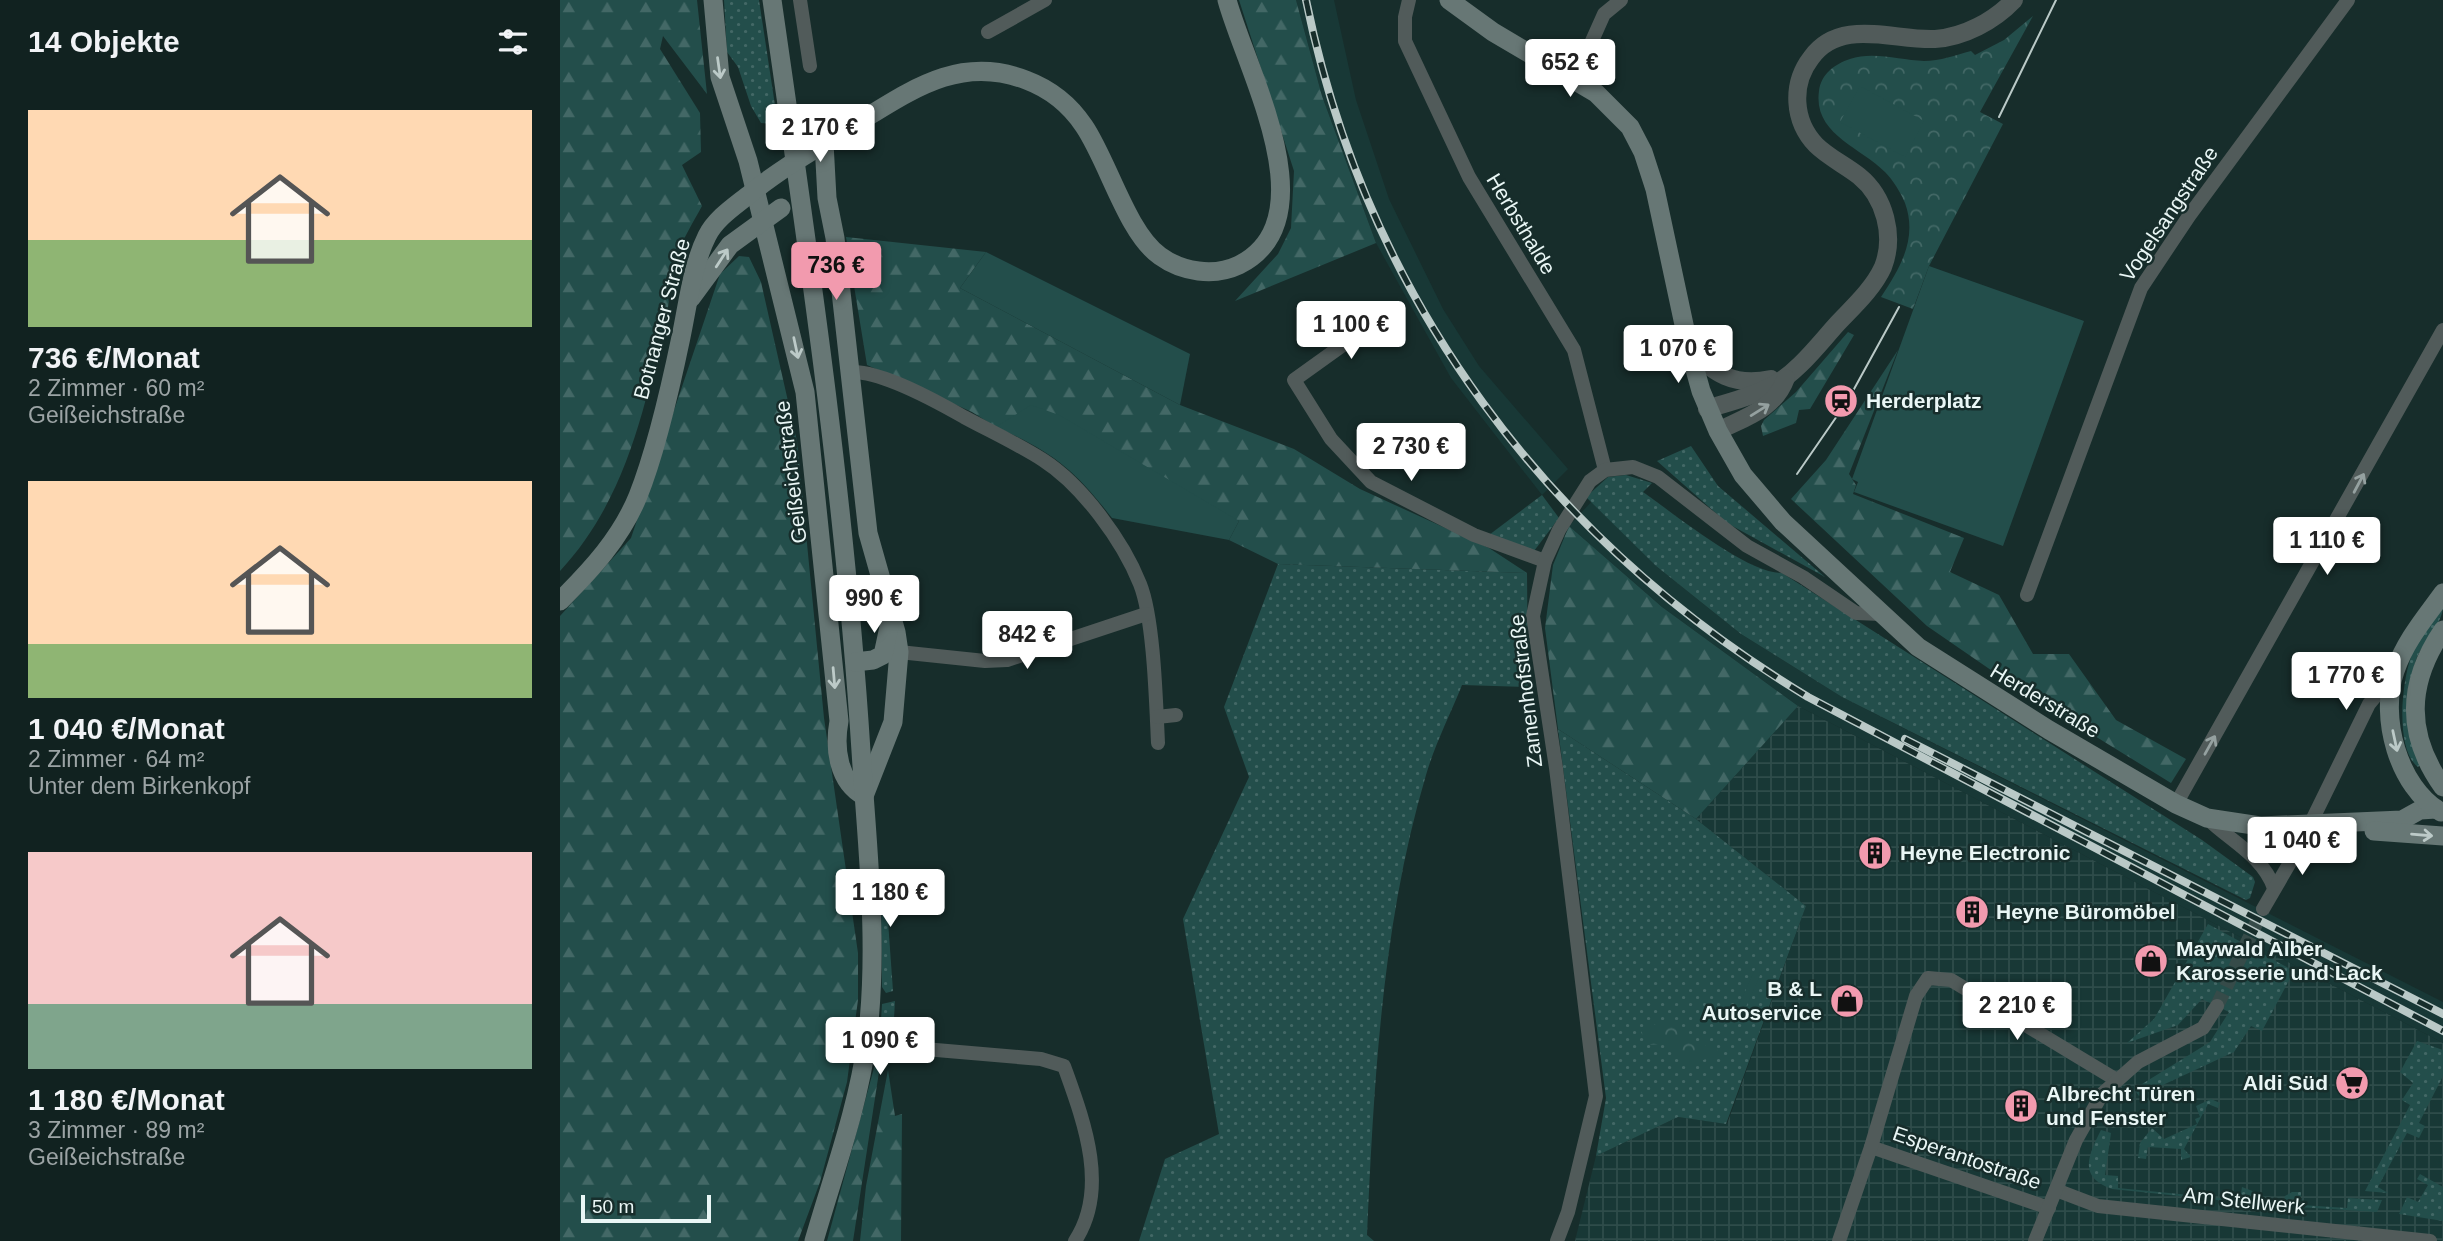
<!DOCTYPE html>
<html lang="de">
<head>
<meta charset="utf-8">
<style>
	body { margin:0; font-family:Helvetica,sans-serif; background:#1a2a29; color:#f1f3f6; height:100vh; display:flex; flex-direction:column; font-size:26px; white-space:nowrap }
	* { box-sizing:border-box; margin:0 }
	p { font-size:23px; color:#9ca4a5 }
	.icon { flex:none; width:38px; height:38px; fill:none; stroke:currentColor; stroke-width:2; stroke-linecap:round; stroke-linejoin:round }
	.map { position:relative; flex:1; overflow:hidden }
	.sheet { display:flex; flex-direction:column; background:#112220; width:560px }
	.sheet>* { flex:none }
	.scale { position:absolute; left:21px; bottom:18px; width:130px; box-sizing:border-box; padding-left:7px; border:4px solid #e9f6f5; border-top:0; font-size:19px; line-height:24px; white-space:nowrap; color:#e9f6f5; -webkit-text-stroke:5px #172d2b; paint-order:stroke }
	.price { position:absolute; translate:-50% -60px; padding:0 16px; border-radius:7px; background:#fff; color:#222; font-size:23px; line-height:46px; filter:drop-shadow(0 2px 4px #0008) }
	.price::after { content:''; position:absolute; left:50%; top:42px; width:21px; height:16px; margin-left:-10px; background:inherit; clip-path:polygon(0 0,100% 0,50% 100%) }
	.price.on { background:#f29aae; color:#111 }
	ul { padding:0; list-style:none }
	li { display:grid; align-content:center; gap:14px; height:371px; padding:0 28px }
	li span { display:grid; place-items:center; height:217px; border-radius:0px; color:#555 }
	li>.icon { margin-inline-start:auto }
	span .icon { width:126px; height:126px; fill:#fffc; stroke-width:1 }
	li b { font-size:30px }
	h2 { display:flex; justify-content:space-between; align-items:center; height:84px; padding:0 28px; font-size:30px }
	main { display:flex; flex:1; min-height:0 }
	.map>svg:first-child { display:block }
	.built { fill:#183836 }
	.industrial { fill:url(#industrial-grid) }
	.grass { fill:url(#grass-dots) }
	.forest { fill:url(#forest-firs) }
	.park { fill:url(#park-crowns) }
	.garden { fill:#234e4b }
	.lines { fill:none; stroke-linecap:round; stroke-linejoin:round }
	.minor-tunnel { stroke:#364b49; stroke-width:14; stroke-dasharray:14 7; stroke-linecap:butt }
	.minor { stroke:#515b5a; stroke-width:14 }
	.tertiary { stroke:#515b5a; stroke-width:18 }
	.secondary { stroke:#677775; stroke-width:19 }
	.tram { stroke:#bac9c7; stroke-width:2 }
	.rail-casing { stroke:#bac9c7; stroke-width:8 }
	.rail { stroke:#172d2b; stroke-width:5; stroke-dasharray:16; stroke-linecap:butt }
	.oneway { stroke:#bccac8 }
	.oneway2 { stroke:#95a1a0 }
	.labels { text-anchor:middle; stroke-width:5; stroke-linejoin:round; paint-order:stroke }
	.street-label { font-size:21px; fill:#e9f6f5; stroke:#172d2b }
	.poi-label { font-size:21px; font-weight:bold; fill:#e9f6f5; stroke:#172d2b; text-anchor:start }
</style>
</head>
<body>
<main>
<section class="sheet">
<h2>14 Objekte<svg class="icon" aria-label="filters" viewBox="0 0 24 24"><path d="M4 7h16M4 17h16"/><circle cx="9" cy="7" r="2"/><circle cx="15" cy="17" r="2"/></svg></h2>
<ul>
<li><span style="background:linear-gradient(#ffd9b3 60%,#8fb573 0)"><svg class="icon" aria-label="home" viewBox="0 0 24 24"><path d="M3 11l9-7 9 7M6 9v11h12V9"/></svg></span><div><b>736 €/Monat</b><p>2 Zimmer · 60 m²</p><p>Geißeichstraße</p></div></li>
<li><span style="background:linear-gradient(#ffd9b3 75%,#8fb573 0)"><svg class="icon" aria-label="home" viewBox="0 0 24 24"><path d="M3 11l9-7 9 7M6 9v11h12V9"/></svg></span><div><b>1 040 €/Monat</b><p>2 Zimmer · 64 m²</p><p>Unter dem Birkenkopf</p></div></li>
<li><span style="background:linear-gradient(#f6c9c9 70%,#7fa58c 0)"><svg class="icon" aria-label="home" viewBox="0 0 24 24"><path d="M3 11l9-7 9 7M6 9v11h12V9"/></svg></span><div><b>1 180 €/Monat</b><p>3 Zimmer · 89 m²</p><p>Geißeichstraße</p></div></li>
</ul>
</section>
<div class="map">
<svg width="1883" height="1241" viewBox="0 0 1883 1241">
	<defs>
		<pattern id="industrial-grid" width="8" height="8" patternUnits="userSpaceOnUse" patternTransform="scale(1.75)"><rect width="8" height="8" fill="#183836"/><path d="M0 4h8M4 0v8" fill="none" stroke="#2e4c4a"/></pattern>
		<pattern id="grass-dots" width="8" height="8" patternUnits="userSpaceOnUse" patternTransform="scale(1.75)"><rect width="8" height="8" fill="#234e4b"/><path d="M2 2h.1M6 6h.1" fill="none" stroke="#436866" stroke-width="1.8" stroke-linecap="round"/></pattern>
		<pattern id="forest-firs" width="22" height="20" patternUnits="userSpaceOnUse" patternTransform="scale(1.75)"><rect width="22" height="20" fill="#234e4b"/><path d="M5 1l3.5 6h-7zM16 11l3.5 6h-7z" fill="#436866"/></pattern>
		<pattern id="park-crowns" width="20" height="18" patternUnits="userSpaceOnUse" patternTransform="scale(1.75)"><rect width="20" height="18" fill="#234e4b"/><path d="M2 6a3 3 0 1 1 6 0M12 15a3 3 0 1 1 6 0" fill="none" stroke="#436866"/></pattern>
	</defs>
	<rect width="100%" height="100%" fill="#172d2b"/>
	<!-- built -->
	<g class="built">
		<polygon points="736,0 774,0 796,100 829,199 883,309 919,366 1008,469 982,495 891,378 816,243 762,96"/>
		<polygon points="1032,501 1096,566 1181,634 1282,697 1883,1002 1883,1043 1238,706 1102,607 1009,526"/>
	</g>
	<!-- industrial -->
	<polygon class="industrial" points="1238,706 1883,1043 1883,1241 1015,1241 1036,1156 1118,1117 1167,1124 1246,906 1136,819"/>
	<!-- grass -->
	<g class="grass">
		<polygon points="164,0 199,0 218,125 201,123 191,106 178,67 167,52"/>
		<polygon points="1131,446 1158,486 1265,577 1167,523 1097,461"/>
		<path d="M1066,475l26,8 -9,9c30,21 105,82 139,81l420,267 51,37 2,5 -5,16 -4,2 -404,-203 -101,-63 -85,-68 -70,-69 22,-20z"/>
		<polygon points="982,495 999,518 974,551 929,535"/>
		<path d="M718,564l249,9 1,114 -66,-2c-12,30 -27,59 -36,90 -44,148 -52,306 -59,460l7,6h-235l26,-82 54,-25 -36,-215 66,-142 -25,-70z"/>
		<path d="M1883,606c0,18 -21,37 -27,54 -11,32 1,73 4,105l-2,2c-24,-18 -16,-91 -5,-115 7,-16 20,-31 30,-46z"/>
		<polygon points="998,729 1136,819 1246,906 1166,1124 1118,1117 1036,1156 1046,1098"/>
		<polygon points="1713,838 1705,854 1689,842 1692,840"/>
		<polygon points="321,893 326,893 333,991 326,993 322,987"/>
		<polygon points="1648,924 1734,971 1702,1031 1691,1026 1674,1052 1579,1096 1574,1089 1650,1042 1669,1012 1642,999 1618,1025 1567,1043 1594,1019"/>
		<polygon points="335,1001 334,1018 327,1037 321,1020 322,1004"/>
		<polygon points="1857,1041 1883,1050 1883,1076 1859,1123 1865,1126 1859,1138 1847,1133 1818,1187 1828,1193 1805,1191 1850,1105 1842,1100 1853,1083 1840,1072"/>
		<polygon points="1651,1099 1660,1103 1658,1108 1648,1104 1624,1149 1631,1157 1621,1160 1621,1149 1588,1147 1586,1159 1578,1158 1580,1143 1592,1128 1604,1139 1637,1124 1635,1119 1640,1117 1636,1106"/>
		<path d="M1541,1130l10,3 -6,42 13,1v12l122,12 2,-13 13,5 2,12 -145,-15c-34,-12 -24,-33 -11,-59z"/>
		<polygon points="1860,1174 1883,1187 1883,1221 1839,1214 1847,1197 1858,1202 1868,1185 1857,1179"/>
		<polygon points="1732,1192 1741,1192 1741,1205 1787,1208 1788,1198 1822,1200 1817,1212 1723,1206 1725,1196"/>
	</g>
	<!-- forest -->
	<g class="forest">
		<path d="M0,0h137l10,94 -44,-58 -3,13 40,64 1,39 -19,13 20,41c-8,15 -19,32 -24,48 -6,17 -7,36 -10,53 -22,95 -40,191 -108,264z"/>
		<polygon points="679,0 736,0 762,96 816,243 675,301 718,254 731,228 734,171"/>
		<polygon points="286,237 426,252 400,288 620,405 734,449 800,489 929,548 967,573 718,564 669,540 679,521 436,427 412,412 307,365"/>
		<polygon points="179,256 189,257 201,282 237,441 264,718 298,953 298,1000 287,1082 260,1182 238,1241 0,1241 0,616 71,538 160,274"/>
		<polygon points="1288,332 1294,335 1250,409 1239,410 1236,423 1203,436 1201,426 1204,420 1236,392"/>
		<polygon points="1338,350 1289,474 1296,485 1293,494 1404,538 1390,572 1439,595 1473,654 1509,654 1556,720 1626,759 1611,783 1457,688 1367,626 1231,499 1266,460"/>
		<polygon points="1009,526 1102,607 1238,706 1136,819 998,729 985,628 993,565"/>
		<polygon points="321,1059 293,1241 267,1241 314,1068"/>
		<polygon points="328,1070 335,1116 342,1114 341,1241 300,1241 306,1186"/>
	</g>
	<!-- park -->
	<g class="park">
		<path d="M1473,16l-53,96 23,12 -74,142 -16,43 -32,-12c19,-29 37,-58 24,-94 -4,-10 -12,-23 -20,-31 -25,-25 -72,-38 -66,-81 2,-17 16,-27 31,-32 23,-8 50,1 74,2 16,0 32,-6 47,-10l4,4 29,-15z"/>
		<polygon points="1101,1021 1111,1023 1122,1036 1158,1050 1155,1055 1132,1065 1118,1059 1109,1044 1087,1045 1081,1032"/>
	</g>
	<!-- garden -->
	<g class="garden">
		<polygon points="1300,86 1364,121 1345,157 1280,122"/>
		<polygon points="426,252 630,354 620,405 400,288"/>
		<polygon points="1369,266 1524,321 1443,546 1294,492 1298,482 1292,479"/>
		<path d="M471,405l28,10 180,106 -10,19 -117,-22c-38,-49 -59,-66 -116,-91z"/>
		<polygon points="1196,967 1202,971 1181,1018 1175,1014"/>
	</g>
	<g class="lines">
		<!-- minor-tunnel -->
		<polyline class="minor-tunnel" points="1657,1006 1703,909"/>
		<!-- minor -->
		<g class="minor">
			<polyline points="240,0 250,66"/>
			<polyline points="849,0 845,17 845,41 909,177 1014,350 1045,470"/>
			<polyline points="428,32 485,0"/>
			<polyline points="1015,79 1044,14 1061,0"/>
			<polyline points="826,314 734,380 771,439 811,482 914,535 985,561"/>
			<path d="M291,372c31,-1 85,29 113,45 26,14 54,27 79,43 39,25 80,81 97,124 14,35 16,119 18,159"/>
			<polyline points="1467,595 1581,288 1629,216 1788,0"/>
			<polyline points="339,652 425,661 447,660 586,614"/>
			<polyline points="597,717 616,715"/>
			<polyline points="1616,804 1883,330"/>
			<path d="M1647,818c23,23 55,37 67,70"/>
			<polyline points="1703,909 1739,847 1809,704 1833,675"/>
			<path d="M306,1044l175,15 23,7c19,53 46,122 11,175"/>
			<polyline points="1311,1147 1489,1208"/>
			<polyline points="1496,1190 1538,1206 1870,1241"/>
			<polyline points="997,1241 1008,1212 1036,1096 996,768 973,616 985,561 999,530 1030,481 1045,470 1073,467 1098,477 1187,546 1243,577 1296,613 1321,614"/>
			<polyline points="1279,1241 1311,1147 1356,996 1368,978 1391,980 1555,1079"/>
			<polyline points="1475,1241 1516,1140 1542,1094 1578,1062 1643,1028 1657,1006"/>
		</g>
		<!-- tertiary -->
		<g class="tertiary">
			<path d="M1129,348c25,26 45,39 82,31"/>
			<path d="M1147,409c22,-7 45,-12 65,-23 25,-13 46,-41 65,-62 16,-17 36,-35 46,-57 12,-31 2,-70 -24,-91 -14,-11 -31,-19 -43,-31 -23,-24 -25,-61 -5,-87 29,-41 83,-17 124,-19 29,-2 59,-18 79,-39"/>
			<path d="M1158,431c28,-14 57,-22 68,-53"/>
		</g>
		<!-- secondary -->
		<g class="secondary">
			<path d="M153,0l7,77 28,84 57,231 34,329c-5,27 -1,61 25,75l29,-74 6,-70 -3,-20 -28,-99 -33,-295 -8,-40 -3,-55"/>
			<path d="M212,0c36,250 73,498 89,751 6,95 18,194 6,289 -9,68 -34,135 -53,201"/>
			<polyline points="889,0 933,32 1036,93 1070,127 1083,152 1095,189 1129,348 1141,391 1158,431 1183,475 1223,522 1358,647 1489,730 1616,804 1647,818 1700,826 1842,820 1860,810 1876,809"/>
			<polyline points="131,298 170,245 221,208"/>
			<path d="M0,601c31,-31 61,-63 78,-105 18,-45 33,-111 43,-159 7,-33 11,-71 26,-101 9,-18 28,-30 44,-43 32,-26 68,-46 103,-68 56,-34 105,-71 172,-45 24,9 44,25 58,46 24,35 43,107 76,130 22,16 54,21 79,9 91,-46 7,-195 -12,-265"/>
			<path d="M1883,630c-36,53 -38,104 0,157"/>
			<polyline points="295,662 313,660 323,655 329,627"/>
			<path d="M1881,812c-43,-25 -62,-95 -46,-141 10,-30 30,-53 48,-78"/>
			<polyline points="1814,831 1883,836"/>
		</g>
		<!-- tram -->
		<g class="tram">
			<polyline points="1439,117 1496,0"/>
			<polyline points="1237,474 1288,400 1339,307"/>
		</g>
		<!-- rail casing -->
		<g class="rail-casing">
			<g id="rail">
				<path d="M746,0c61,300 242,540 502,697l635,334"/>
				<polyline points="1345,739 1883,1014"/>
			</g>
		</g>
		<!-- rail -->
		<use href="#rail" class="rail"/>
	</g>
	<!-- one-way arrows -->
	<defs><path id="oneway-shaft" d="M-6 0H5M1.5-3L5.5 0L1.5 3" fill="none" stroke-width="1.6" stroke-linecap="round" stroke-linejoin="round" transform="scale(1.75)"/></defs>
	<g class="oneway">
		<use href="#oneway-shaft" transform="translate(159 68) rotate(82)"/>
		<use href="#oneway-shaft" transform="translate(162 258) rotate(-57)"/>
		<use href="#oneway-shaft" transform="translate(236 348) rotate(78)"/>
		<use href="#oneway-shaft" transform="translate(274 678) rotate(85)"/>
		<use href="#oneway-shaft" transform="translate(1835 741) rotate(78)"/>
		<use href="#oneway-shaft" transform="translate(1862 835) rotate(5)"/>
	</g>
	<g class="oneway2">
		<use href="#oneway-shaft" transform="translate(1200 410) rotate(-32)"/>
		<use href="#oneway-shaft" transform="translate(1799 483) rotate(-62)"/>
		<use href="#oneway-shaft" transform="translate(1650 745) rotate(-61)"/>
	</g>
	<!-- icons -->
	<defs>
		<g id="station-disc" transform="scale(1.75)"><circle r="9.5" fill="#f29aae" stroke="#172d2b"/><path d="M-3-6H3Q5-6 5-4V2Q5 4 3 4L4.5 6H3L1.5 4h-3L-3 6H-4.5L-3 4Q-5 4-5 2V-4Q-5-6-3-6ZM-3.5-4v3h7v-3ZM-3.5 1v1.5H-2V1ZM2 1v1.5H3.5V1Z" fill="#111"/></g>
		<g id="building-disc" transform="scale(1.75)"><circle r="9.5" fill="#f29aae" stroke="#172d2b"/><path d="M-4-6H4V6H1V3H-1V6H-4ZM-2.5-4.3h1.7v1.8h-1.7ZM.8-4.3h1.7v1.8H.8ZM-2.5-1h1.7V.8h-1.7ZM.8-1h1.7V.8H.8Z" fill="#111"/></g>
		<g id="shop-disc" transform="scale(1.75)"><circle r="9.5" fill="#f29aae" stroke="#172d2b"/><path d="M-5-2.5h2.3a2.7 3.5 0 0 1 5.4 0H5L5.5 6h-11ZM-1.5-2.5h3a1.5 2.3 0 0 0-3 0Z" fill="#111"/></g>
		<g id="supermarket-disc" transform="scale(1.75)"><circle r="9.5" fill="#f29aae" stroke="#172d2b"/><path d="M-6-5.5h2.5l.6 2H6L4.5 2H-2.5L-4.4-4H-6ZM-1.5 3.2a1.3 1.3 0 1 0 .1 0ZM3 3.2a1.3 1.3 0 1 0 .1 0Z" fill="#111"/></g>
	</defs>
	<g fill-rule="evenodd">
		<use href="#station-disc" x="1281" y="401"/>
		<use href="#building-disc" x="1315" y="853"/>
		<use href="#building-disc" x="1412" y="912"/>
		<use href="#shop-disc" x="1591" y="961"/>
		<use href="#shop-disc" x="1287" y="1001"/>
		<use href="#supermarket-disc" x="1792" y="1083"/>
		<use href="#building-disc" x="1461" y="1106"/>
	</g>
	<g class="labels">
		<!-- street labels -->
		<g class="street-label">
			<text transform="translate(1609 214) rotate(-56)" y="7">Vogelsangstraße</text>
			<text transform="translate(961 224) rotate(59)" y="7">Herbsthalde</text>
			<text transform="translate(102 319) rotate(-75)" y="7">Botnanger Straße</text>
			<text transform="translate(231 472) rotate(-97)" y="7">Geißeichstraße</text>
			<text transform="translate(966 691) rotate(-97)" y="7">Zamenhofstraße</text>
			<text transform="translate(1485 701) rotate(31)" y="7">Herderstraße</text>
			<text transform="translate(1407 1158) rotate(19)" y="7">Esperantostraße</text>
			<text transform="translate(1684 1201) rotate(6)" y="7">Am Stellwerk</text>
		</g>
		<!-- poi labels -->
		<g class="poi-label">
			<text x="1306" y="408">Herderplatz</text>
			<text x="1340" y="860">Heyne Electronic</text>
			<text x="1436" y="919">Heyne Büromöbel</text>
			<text x="1616" y="956">Maywald Alber<tspan x="1616" dy="24">Karosserie und Lack</tspan></text>
			<text x="1262" y="996" text-anchor="end">B &amp; L<tspan x="1262" dy="24">Autoservice</tspan></text>
			<text x="1768" y="1090" text-anchor="end">Aldi Süd</text>
			<text x="1486" y="1101">Albrecht Türen<tspan x="1486" dy="24">und Fenster</tspan></text>
		</g>
	</g>
</svg>
<div class="scale">50 m</div>
<b class="price" style="left:1010px;top:99px">652 €</b>
<b class="price" style="left:260px;top:164px">2 170 €</b>
<b class="price on" style="left:276px;top:302px">736 €</b>
<b class="price" style="left:791px;top:361px">1 100 €</b>
<b class="price" style="left:1118px;top:385px">1 070 €</b>
<b class="price" style="left:851px;top:483px">2 730 €</b>
<b class="price" style="left:1767px;top:577px">1 110 €</b>
<b class="price" style="left:314px;top:635px">990 €</b>
<b class="price" style="left:467px;top:671px">842 €</b>
<b class="price" style="left:1786px;top:712px">1 770 €</b>
<b class="price" style="left:1742px;top:877px">1 040 €</b>
<b class="price" style="left:330px;top:929px">1 180 €</b>
<b class="price" style="left:1457px;top:1042px">2 210 €</b>
<b class="price" style="left:320px;top:1077px">1 090 €</b>
</div>
</main>
</body>
</html>
